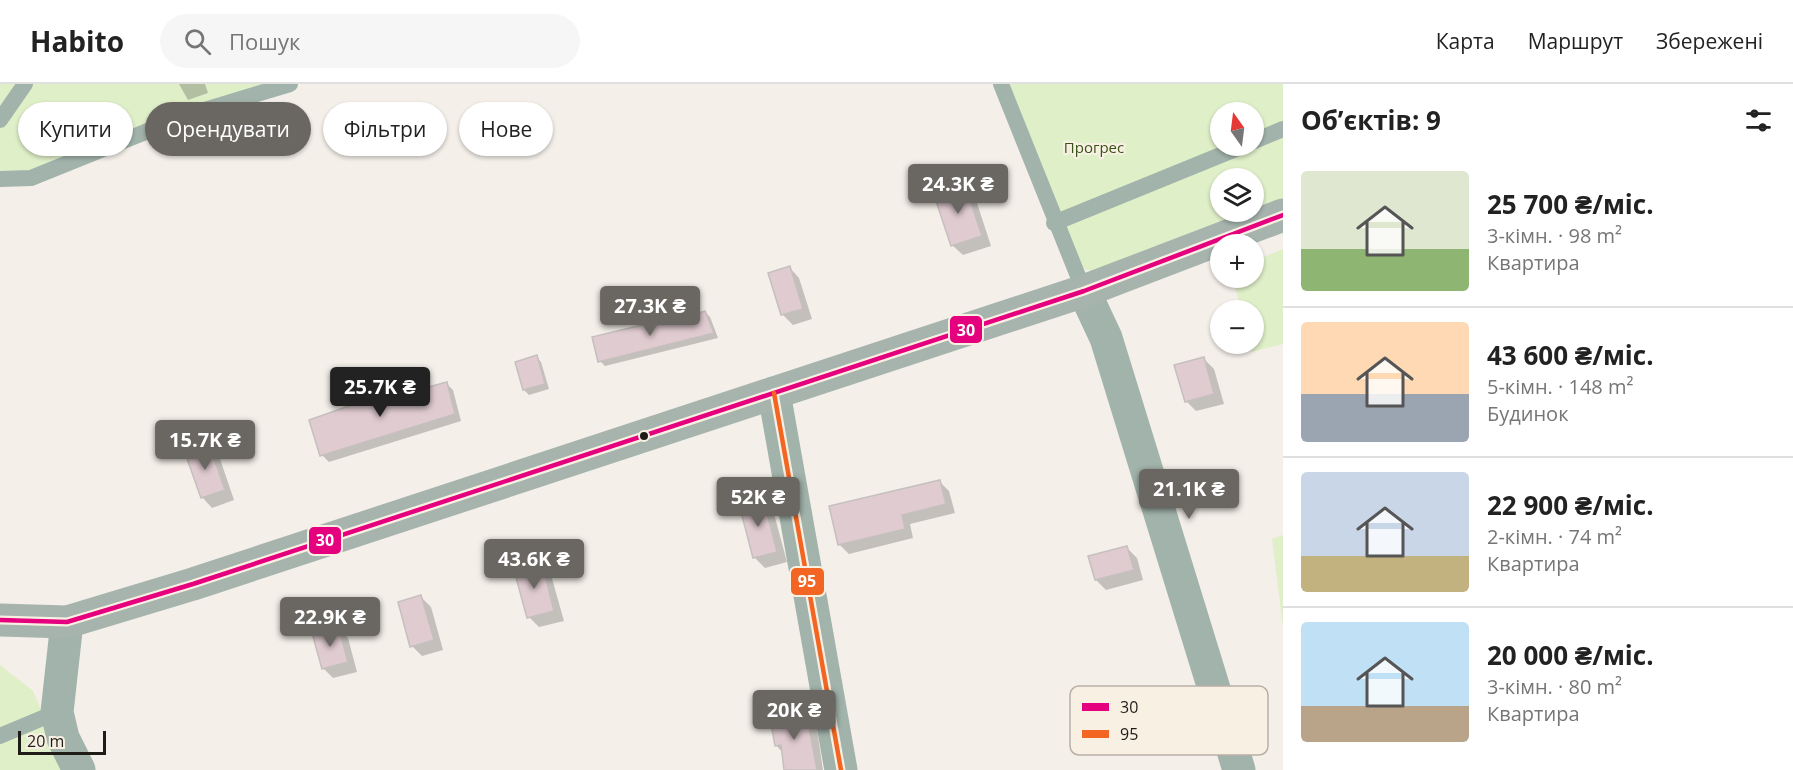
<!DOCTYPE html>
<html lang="uk">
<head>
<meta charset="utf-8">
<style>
	body { margin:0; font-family:"Open Sans",sans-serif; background:#f6f6f6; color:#222; height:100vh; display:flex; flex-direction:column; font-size:22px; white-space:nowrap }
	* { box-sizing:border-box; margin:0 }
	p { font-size:20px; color:#767676 }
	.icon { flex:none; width:33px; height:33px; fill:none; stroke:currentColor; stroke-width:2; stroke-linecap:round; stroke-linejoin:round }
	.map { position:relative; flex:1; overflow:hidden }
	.drawer { display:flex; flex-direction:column; background:#fff; width:510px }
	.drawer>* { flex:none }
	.top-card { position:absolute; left:18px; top:18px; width:570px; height:54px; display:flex; gap:12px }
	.needle { width:39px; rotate:346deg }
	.tools { position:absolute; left:1210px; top:18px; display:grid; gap:12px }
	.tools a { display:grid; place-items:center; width:54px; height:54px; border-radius:50%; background:#fff; box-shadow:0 2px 4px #0004; font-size:30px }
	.scale { position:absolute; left:18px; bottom:15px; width:88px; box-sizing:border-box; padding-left:6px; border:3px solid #1f1c18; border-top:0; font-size:16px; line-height:21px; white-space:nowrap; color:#1f1c18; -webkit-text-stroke:4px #f9f0e4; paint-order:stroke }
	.price { position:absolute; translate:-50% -51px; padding:0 14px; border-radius:6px; background:#6a6661; color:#fff; font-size:20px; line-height:39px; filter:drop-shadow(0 2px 3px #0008) }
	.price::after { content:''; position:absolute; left:50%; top:36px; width:18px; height:14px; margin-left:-9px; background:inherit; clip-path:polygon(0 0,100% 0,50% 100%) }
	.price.current { background:#222; color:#fff }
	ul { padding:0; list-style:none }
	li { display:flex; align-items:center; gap:18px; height:150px; padding:0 18px }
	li+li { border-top:2px solid #e0e0e0 }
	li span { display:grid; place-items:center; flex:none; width:168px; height:120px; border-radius:6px; color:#555 }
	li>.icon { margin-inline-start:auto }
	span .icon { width:72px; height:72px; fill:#fffc; stroke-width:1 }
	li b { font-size:26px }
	h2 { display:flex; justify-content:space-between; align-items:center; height:72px; padding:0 18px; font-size:26px }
	.pill { padding:0 21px; border-radius:27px; background:#fff; box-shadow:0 2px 4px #0004; font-size:21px; line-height:54px }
	.pill.current { background:#6a6661; color:#fff }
	header { display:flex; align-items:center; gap:36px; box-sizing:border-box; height:84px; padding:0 30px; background:#fff; border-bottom:2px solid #e0e0e0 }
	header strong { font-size:28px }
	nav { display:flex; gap:33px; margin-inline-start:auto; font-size:21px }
	.search { width:420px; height:54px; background:#f6f6f6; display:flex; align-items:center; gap:15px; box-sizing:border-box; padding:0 21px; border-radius:33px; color:#767676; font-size:22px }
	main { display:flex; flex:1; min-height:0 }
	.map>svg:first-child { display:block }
	.green { fill:#dfefc8; fill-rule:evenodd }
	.shadow { fill:#0003 }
	.building { fill:#e0cbd1; stroke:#c5c0bf; stroke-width:1.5 }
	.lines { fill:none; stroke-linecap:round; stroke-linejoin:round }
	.service { stroke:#a1b3ab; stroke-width:16 }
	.minor { stroke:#a1b3ab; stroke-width:33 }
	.primary { stroke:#a6b4ad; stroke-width:33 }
	.bus-1-casing { stroke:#f9f0e4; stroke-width:9 }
	.bus-2-casing { stroke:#f9f0e4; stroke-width:9 }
	.bus-1 { stroke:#e5007d; stroke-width:4.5 }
	.bus-2 { stroke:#f26522; stroke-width:4.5 }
	.bus-dot { fill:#1f1c18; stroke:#f9f0e4; stroke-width:2 }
	.labels { text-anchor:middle; stroke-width:4.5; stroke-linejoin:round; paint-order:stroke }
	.park-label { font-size:15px; fill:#375316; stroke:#f9f0e4 }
	.key { fill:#f9f0e4; stroke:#b8b0a7; stroke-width:1.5 }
	.key-label { font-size:16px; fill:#1f1c18 }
	.line-badge { stroke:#f9f0e4; stroke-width:2 }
	.badge-label { font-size:16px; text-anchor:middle; font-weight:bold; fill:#fff }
</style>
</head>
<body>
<header>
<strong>Habito</strong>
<div class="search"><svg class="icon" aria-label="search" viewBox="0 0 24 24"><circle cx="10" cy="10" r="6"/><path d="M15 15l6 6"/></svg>Пошук</div>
<nav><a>Карта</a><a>Маршрут</a><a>Збережені</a></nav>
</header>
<main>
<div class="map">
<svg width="1283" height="686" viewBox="0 0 1283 686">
	<rect width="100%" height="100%" fill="#f4efe9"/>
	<!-- green -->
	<g class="green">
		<polygon points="0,0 290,0 31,94 0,95"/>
		<path d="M1001,0h282v114l-29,12v-32h-33v34h31l-142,62 -27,-5zM1221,28h33v34h-33z"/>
		<polygon points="1283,165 1283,260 1251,268 1249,260 1254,260 1254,226 1241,226 1233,194 1254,194 1254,177"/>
		<polygon points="1283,451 1283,543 1272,455"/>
		<polygon points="0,581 33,607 67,686 0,686"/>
	</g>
	<!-- shadow -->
	<g class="shadow">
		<polygon points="179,0 205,0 208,9 188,16"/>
		<polygon points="964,103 975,113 991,162 963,171 952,161"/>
		<polygon points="789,183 799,194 812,235 793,241 783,231 769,190"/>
		<polygon points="705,228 710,233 718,254 605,282 600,277 662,237 667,242"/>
		<polygon points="536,273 541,278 549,305 529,311 524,306 516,279"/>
		<polygon points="1203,274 1214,285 1224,320 1196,327 1186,317"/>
		<polygon points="446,299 453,306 461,337 329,378 322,371 385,310 390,315"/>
		<polygon points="208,362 219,372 234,416 212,424 202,413"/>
		<polygon points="940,398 949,407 955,429 910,440 913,454 849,470 839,460"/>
		<polygon points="763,416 773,426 787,478 765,484 754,473"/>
		<polygon points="1127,464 1137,474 1143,496 1106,506 1096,496"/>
		<polygon points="541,481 551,491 564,537 539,543 529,533"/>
		<polygon points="421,513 431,523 443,566 422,572 412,562"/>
		<polygon points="338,543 348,554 357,588 333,594 323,584"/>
		<polygon points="806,629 816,639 823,686 786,686 783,669 776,661"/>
	</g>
	<!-- building -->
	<g class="building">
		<polygon points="965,101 982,152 951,162 934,111"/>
		<polygon points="790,182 803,225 781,231 768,189"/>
		<polygon points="705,227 714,249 598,278 592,253 663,236 664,241"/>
		<polygon points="537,271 545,300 523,306 515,278"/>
		<polygon points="1204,273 1214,310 1185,318 1174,281"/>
		<polygon points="447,298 455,330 320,372 309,336 386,309 388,314"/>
		<polygon points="209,360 225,406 201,414 185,369"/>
		<polygon points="940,396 946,420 902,431 905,445 838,461 829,422"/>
		<polygon points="763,414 777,468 753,474 739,420"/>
		<polygon points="1127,462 1134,486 1095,496 1088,472"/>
		<polygon points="542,479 554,527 527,534 514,486"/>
		<polygon points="421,511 434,556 410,563 398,518"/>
		<polygon points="338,542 348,578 322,585 312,549"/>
		<polygon points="806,627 817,686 784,686 781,661 775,662 770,634"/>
	</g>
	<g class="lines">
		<!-- service -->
		<g class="service">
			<polyline points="1001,0 1084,207"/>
			<polyline points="0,36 25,0"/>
			<polyline points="1254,57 1283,45"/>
			<polyline points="0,95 31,94 185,32 290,0"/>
			<polyline points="1054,139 1243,62"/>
			<polyline points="0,652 57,628"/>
		</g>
		<!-- minor -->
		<g class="minor">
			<polyline points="1084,207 1106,254 1239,686"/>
			<polyline points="774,309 841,686"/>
			<polyline points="67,538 57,628 63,654 79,686"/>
		</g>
		<!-- primary -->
		<polyline class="primary" points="0,536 67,538 193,500 1084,207 1283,131"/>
		<!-- bus-1 casing -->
		<g class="bus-1-casing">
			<polyline id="bus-1" points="0,536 67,538 193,500 1084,207 1283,131"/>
		</g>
		<!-- bus-2 casing -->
		<g class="bus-2-casing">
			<polyline id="bus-2" points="774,309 841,686"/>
		</g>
		<!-- bus-1 -->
		<use href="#bus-1" class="bus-1"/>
		<!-- bus-2 -->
		<use href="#bus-2" class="bus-2"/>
	</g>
	<!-- markers -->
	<circle class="bus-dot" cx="644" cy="352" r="5"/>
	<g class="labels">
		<!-- park labels -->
		<g class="park-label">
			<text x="1094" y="69">Прогрес</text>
		</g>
	</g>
	<!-- legend -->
	<rect x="1070" y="602" width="198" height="69" rx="9" class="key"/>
	<rect x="1082" y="619" width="27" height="8" fill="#e5007d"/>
	<rect x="1082" y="646" width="27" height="8" fill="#f26522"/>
	<g class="key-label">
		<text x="1120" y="629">30</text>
		<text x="1120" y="656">95</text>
	</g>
	<g class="line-badge">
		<rect x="949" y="231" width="34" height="29" rx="6" fill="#e5007d"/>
		<rect x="308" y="442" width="34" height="29" rx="6" fill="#e5007d"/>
		<rect x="790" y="483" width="35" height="29" rx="6" fill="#f26522"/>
	</g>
	<g class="badge-label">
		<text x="966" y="252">30</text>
		<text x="325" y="462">30</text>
		<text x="807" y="503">95</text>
	</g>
</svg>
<div class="tools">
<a><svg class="needle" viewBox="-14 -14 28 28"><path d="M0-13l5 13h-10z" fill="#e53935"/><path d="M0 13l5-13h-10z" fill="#767676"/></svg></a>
<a><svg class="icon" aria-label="layers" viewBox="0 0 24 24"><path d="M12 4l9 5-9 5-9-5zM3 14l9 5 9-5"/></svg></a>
<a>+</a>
<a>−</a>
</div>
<div class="scale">20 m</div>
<b class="price" style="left:958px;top:131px">24.3K ₴</b>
<b class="price" style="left:650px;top:253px">27.3K ₴</b>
<b class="price current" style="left:380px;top:334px">25.7K ₴</b>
<b class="price" style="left:205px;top:387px">15.7K ₴</b>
<b class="price" style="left:1189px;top:436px">21.1K ₴</b>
<b class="price" style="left:758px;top:444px">52K ₴</b>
<b class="price" style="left:534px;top:506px">43.6K ₴</b>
<b class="price" style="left:330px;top:564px">22.9K ₴</b>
<b class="price" style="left:794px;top:657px">20K ₴</b>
<div class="top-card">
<a class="pill">Купити</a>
<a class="pill current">Орендувати</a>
<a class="pill">Фільтри</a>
<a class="pill">Нове</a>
</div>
</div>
<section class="drawer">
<h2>Об’єктів: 9<svg class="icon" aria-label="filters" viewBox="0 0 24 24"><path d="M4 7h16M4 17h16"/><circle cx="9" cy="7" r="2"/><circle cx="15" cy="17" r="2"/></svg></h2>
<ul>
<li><span style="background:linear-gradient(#dfe7d0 65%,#8fb573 0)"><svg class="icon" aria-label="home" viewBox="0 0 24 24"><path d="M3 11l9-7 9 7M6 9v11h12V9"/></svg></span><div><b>25 700 ₴/міс.</b><p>3-кімн. · 98 m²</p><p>Квартира</p></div></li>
<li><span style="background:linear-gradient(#ffd9b3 60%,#9aa5b1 0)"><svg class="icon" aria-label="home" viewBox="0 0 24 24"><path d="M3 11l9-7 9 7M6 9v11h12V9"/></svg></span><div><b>43 600 ₴/міс.</b><p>5-кімн. · 148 m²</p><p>Будинок</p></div></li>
<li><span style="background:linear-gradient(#c9d6e8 70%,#c2b280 0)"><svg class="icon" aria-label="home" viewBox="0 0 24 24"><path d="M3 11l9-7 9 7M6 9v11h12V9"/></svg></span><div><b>22 900 ₴/міс.</b><p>2-кімн. · 74 m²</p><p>Квартира</p></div></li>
<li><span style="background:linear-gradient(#bfe0f5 70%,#b9a48a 0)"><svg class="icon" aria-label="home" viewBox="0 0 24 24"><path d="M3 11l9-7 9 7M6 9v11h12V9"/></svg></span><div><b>20 000 ₴/міс.</b><p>3-кімн. · 80 m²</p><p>Квартира</p></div></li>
</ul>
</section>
</main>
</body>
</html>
